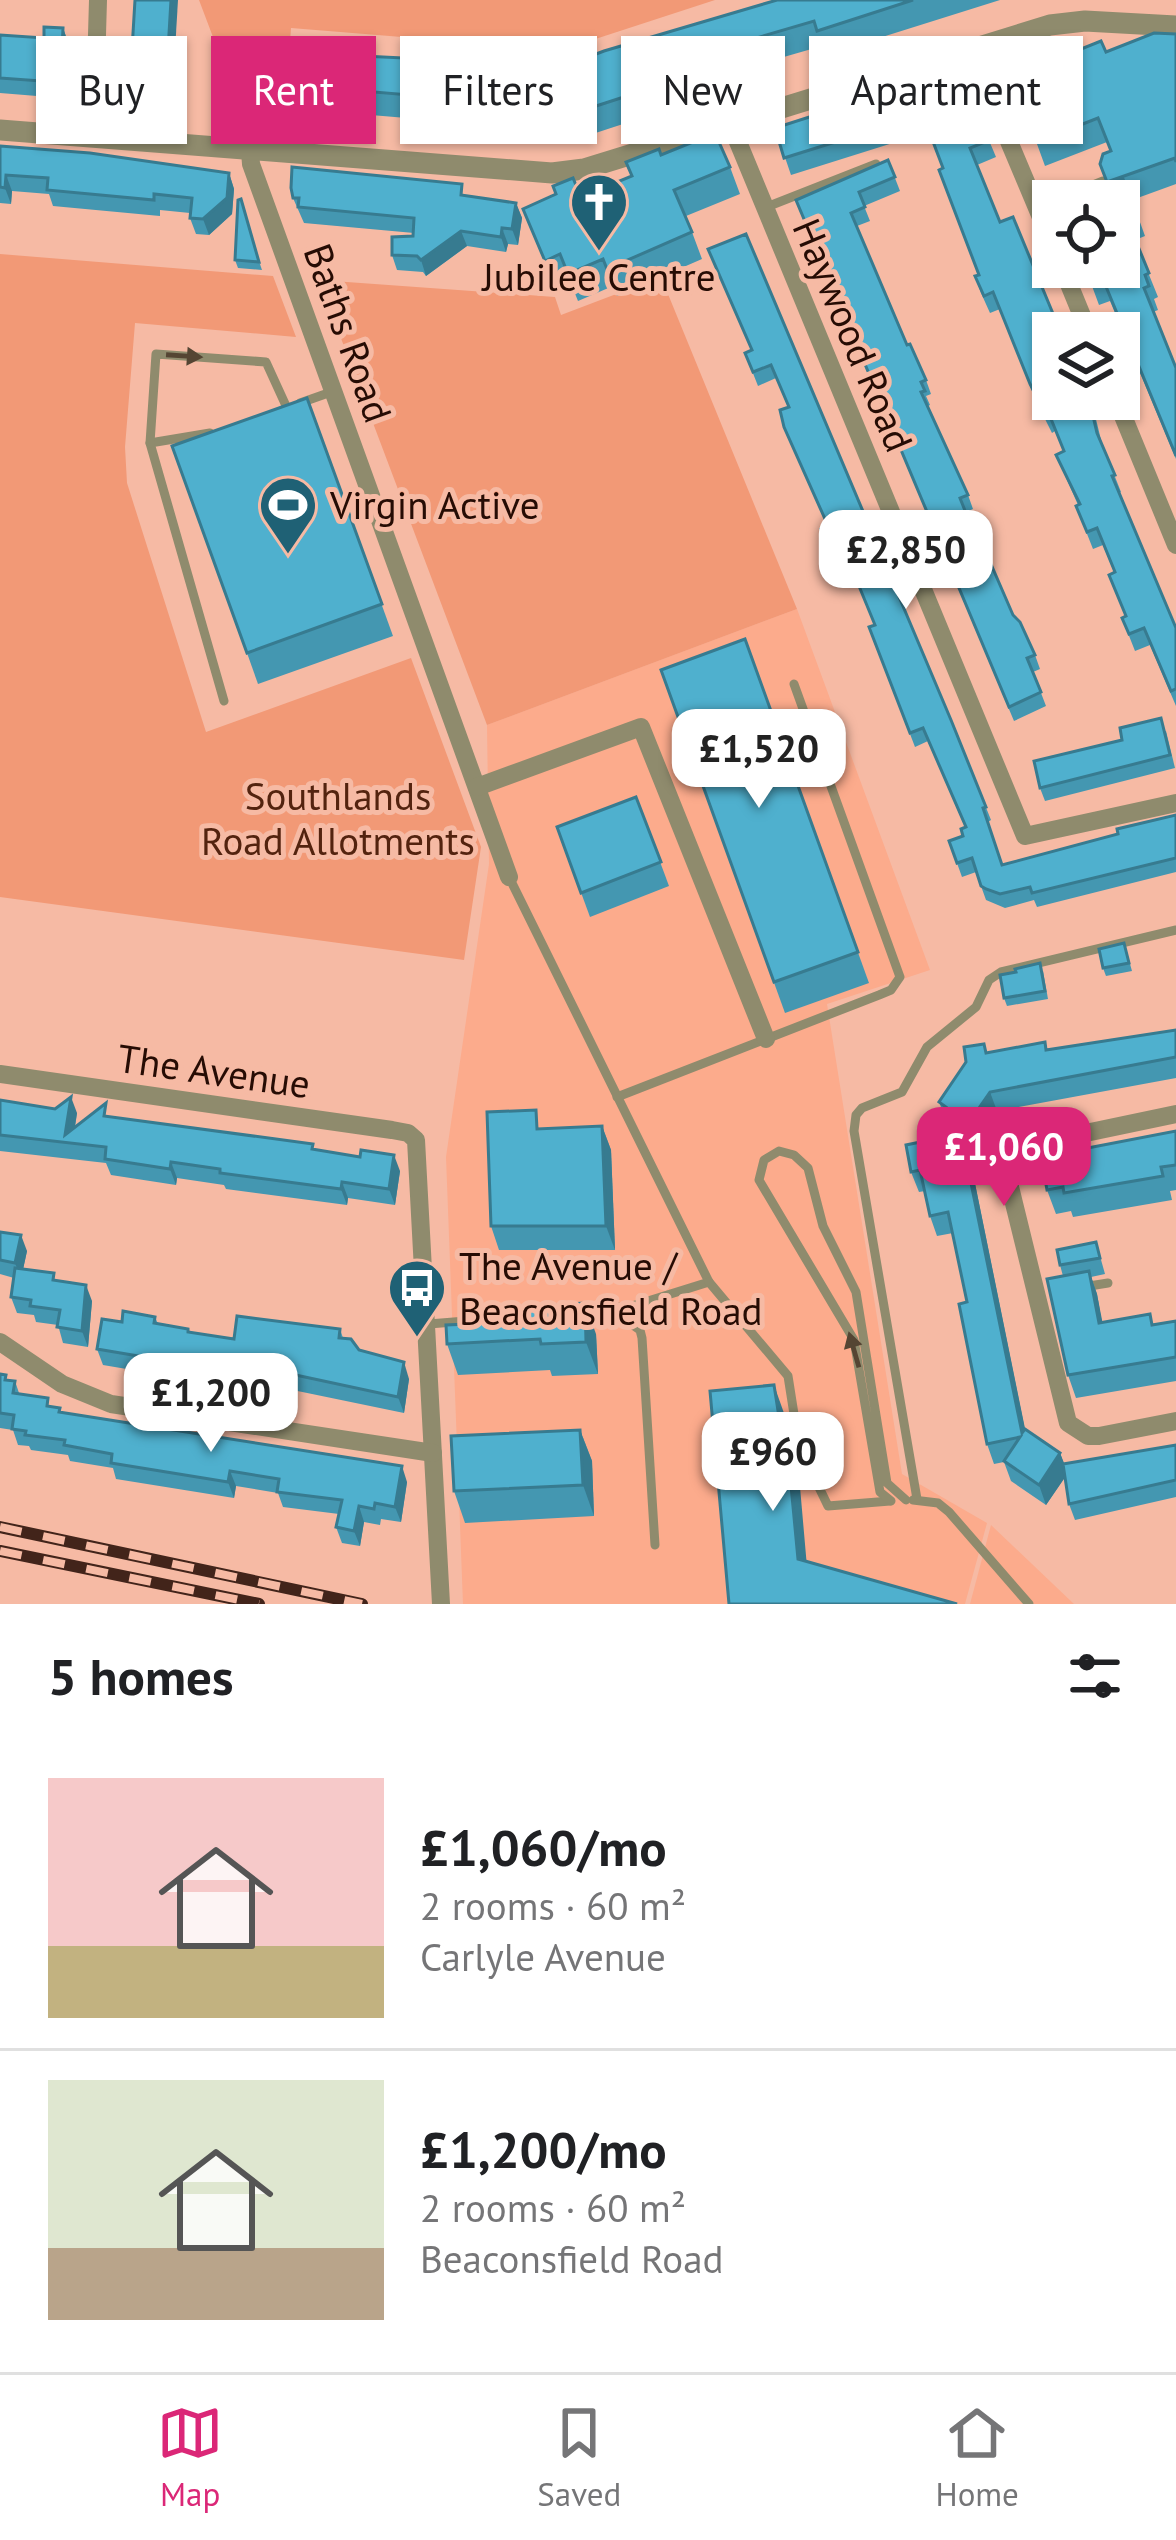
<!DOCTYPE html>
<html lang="en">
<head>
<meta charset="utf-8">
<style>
	body { margin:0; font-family:"PT Sans",sans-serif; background:#f6f6f6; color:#202124; height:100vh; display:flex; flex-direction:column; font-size:45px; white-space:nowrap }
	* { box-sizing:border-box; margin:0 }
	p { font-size:39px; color:#757577 }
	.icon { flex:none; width:66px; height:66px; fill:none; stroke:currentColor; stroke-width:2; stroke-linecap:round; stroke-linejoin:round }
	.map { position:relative; height:1604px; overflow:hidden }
	.sheet { display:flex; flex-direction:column; background:#fff; flex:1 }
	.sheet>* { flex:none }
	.hud { position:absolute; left:36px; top:36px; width:1104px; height:108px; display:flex; gap:24px }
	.tools { position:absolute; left:1032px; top:180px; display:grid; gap:24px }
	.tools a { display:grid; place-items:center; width:108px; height:108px; border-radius:0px; background:#fff; box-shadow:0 3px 9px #0004; font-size:60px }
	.price { position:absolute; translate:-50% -102px; padding:0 27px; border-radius:24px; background:#fff; color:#222; font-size:39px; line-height:78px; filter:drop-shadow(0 3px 6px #0008) }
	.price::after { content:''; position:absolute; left:50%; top:72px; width:36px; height:27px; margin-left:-18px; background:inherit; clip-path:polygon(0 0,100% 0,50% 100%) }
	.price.current { background:#db2777; color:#fff }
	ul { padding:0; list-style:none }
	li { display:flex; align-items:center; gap:36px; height:300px; padding:0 48px }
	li+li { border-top:3px solid #e0e0e0 }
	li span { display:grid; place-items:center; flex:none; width:336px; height:240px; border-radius:0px; color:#555 }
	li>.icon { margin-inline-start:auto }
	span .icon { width:144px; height:144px; fill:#fffc; stroke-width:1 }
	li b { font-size:51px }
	h2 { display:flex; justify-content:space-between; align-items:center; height:144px; padding:0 48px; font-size:51px }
	.chip { padding:0 42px; border-radius:0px; background:#fff; box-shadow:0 3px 9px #0004; font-size:42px; line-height:108px }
	.chip.current { background:#db2777; color:#fff }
	.menu { display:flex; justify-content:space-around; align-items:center; height:168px; border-top:3px solid #e0e0e0; background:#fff; font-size:33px; color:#757577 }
	.menu a { display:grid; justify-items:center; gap:6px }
	.menu .current { color:#db2777 }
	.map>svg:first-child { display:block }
	.built { fill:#fcab8c }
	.green { fill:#f29976 }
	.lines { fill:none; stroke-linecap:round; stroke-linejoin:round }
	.service { stroke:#8f8b6d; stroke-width:9 }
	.minor { stroke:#8f8b6d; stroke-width:18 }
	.tertiary { stroke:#8f8b6d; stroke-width:21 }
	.rail-casing { stroke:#42241a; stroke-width:12 }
	.rail { stroke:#f6baa4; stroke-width:8; stroke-dasharray:22; stroke-linecap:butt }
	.wall { fill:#4497b1 }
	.shaded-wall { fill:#377b90 }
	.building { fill:#4fb0ce; stroke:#377b90; stroke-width:3 }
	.oneway { fill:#554533 }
	.labels { text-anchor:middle; stroke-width:10; stroke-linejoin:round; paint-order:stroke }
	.poi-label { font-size:39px; fill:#260c04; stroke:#f6baa4; text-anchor:start }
	.street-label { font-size:39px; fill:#260c04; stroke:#f6baa4 }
	.park-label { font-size:39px; fill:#53230f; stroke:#f6baa4 }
</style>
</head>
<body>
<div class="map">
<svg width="1176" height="1604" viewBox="0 0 1176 1604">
	<rect width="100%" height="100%" fill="#f6baa4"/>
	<!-- built -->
	<g class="built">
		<polygon points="797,609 930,970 827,1004 902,1474 987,1523 965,1604 463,1604 446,1157 489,864 487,725"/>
		<polygon points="991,1525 1074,1604 970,1604"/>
	</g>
	<!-- green -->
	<g class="green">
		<polygon points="199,0 715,0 577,45 488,44 291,28 283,131 247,127"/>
		<polygon points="0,254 273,276 296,337 135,323 125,447 127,483 206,732 411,658 481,847 464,960 0,897"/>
		<polygon points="661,277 797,609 487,725 319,280 555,297 561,315"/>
	</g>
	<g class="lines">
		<!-- service -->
		<g class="service">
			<polyline points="1054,201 1103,181"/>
			<polyline points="764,208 876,164"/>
			<polyline points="300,403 334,391"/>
			<polyline points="210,433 150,443 224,701"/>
			<polyline points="150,443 156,354 266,362 287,408"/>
			<polyline points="509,877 709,1282 632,1306 578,1311"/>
			<polyline points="617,1097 879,995 891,990 900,977 794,684"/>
			<polyline points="709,1282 788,1376 799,1446 828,1506 890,1501"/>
			<polyline points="1083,1287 1108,1283"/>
			<polyline points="610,1309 640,1330 642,1338 655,1545"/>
			<polyline points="429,1324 478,1320"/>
			<polyline points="917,1499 854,1131 856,1115 862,1108 902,1092 927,1047 976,1007 989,980 1001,972 1176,930"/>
			<polyline points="913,1500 938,1503 949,1512 1029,1604"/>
			<polyline points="891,1501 880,1492 854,1340 759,1180 764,1160 779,1151 794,1155 808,1168 823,1226 856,1292 887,1483 906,1500"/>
		</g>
		<!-- minor -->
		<g class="minor">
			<polyline points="970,49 1053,246"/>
			<polyline points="731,125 1025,836 1176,803"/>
			<polyline points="94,138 98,0"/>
			<polyline points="250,151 251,164 509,877"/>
			<polyline points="1062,267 1089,333"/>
			<polyline points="1116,399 1176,545"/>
			<polyline points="477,787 641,727 766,1039"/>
			<polyline points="0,1074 392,1130 408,1133 416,1140 441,1604"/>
			<polyline points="1176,1114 1038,1143 1014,1159 1009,1183 1068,1423 1088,1436 1099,1436 1176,1421"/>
			<polyline points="0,1342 62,1384 111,1404 433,1453"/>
		</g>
		<!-- tertiary -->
		<polyline class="tertiary" points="0,130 552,173 584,169 1050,25 1085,21 1176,26"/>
		<!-- rail casing -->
		<g class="rail-casing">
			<g id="rail">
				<polyline points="0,1527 362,1604"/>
				<polyline points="0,1551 259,1604"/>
			</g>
		</g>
		<!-- rail -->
		<use href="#rail" class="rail"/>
	</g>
	<!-- wall -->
	<g class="wall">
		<polygon points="135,0 172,101 136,99 130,83"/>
		<polygon points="777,0 1000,0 825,55 822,46 670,90 675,107 565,143 561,131 288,108 279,84 364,41 369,56 403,58 427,52 507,59 512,74 532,76 539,96 582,82"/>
		<polygon points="63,28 69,45 69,50 76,66 74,99 0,93 0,35 44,38"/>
		<polygon points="1176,34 1176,184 1132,200 1145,236 1135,240 1158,297 1154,299 1158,310 1153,312 1176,368 1176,459 1110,301 1099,305 1085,267 1119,267 1108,185 1100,164 1110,151 1107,142 1045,166 1029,122 1069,106 1106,52"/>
		<polygon points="1041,45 1060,94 1020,110 1001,61"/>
		<polygon points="959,69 996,157 977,165 1000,222 1095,415 1102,444 1121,492 1119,493 1176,628 1176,706 1150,645 1135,651 1122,618 1126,616 1109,575 1114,572 1103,545 1093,549 1076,506 1078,505 1056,455 1064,451 1055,431 1052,433 1036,401 1000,309 990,313 981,293 975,276 979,275 943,168 952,131 950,125 791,175 775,128"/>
		<polygon points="0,146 229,173 234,189 232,214 209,235 196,234 190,218 190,213 160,210 160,216 53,206 49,194 12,191 11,204 0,203"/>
		<polygon points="661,155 730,167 740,194 686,216 702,259 617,296 613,286 578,301 570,281 555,288 523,209 581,197 631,176"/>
		<polygon points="888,160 900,191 864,206 870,221 857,226 907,345 926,380 931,394 926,396 930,405 928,406 968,495 973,509 966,512 983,556 1035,655 1040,669 1033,672 1046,706 1014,721 801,214"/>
		<polygon points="466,195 516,203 522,218 518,245 508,244 506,252 467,246 426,276 423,272 397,270 392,255 413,236 414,233 304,223 293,198"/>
		<polygon points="238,200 262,270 238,268 235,260"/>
		<polygon points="746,234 951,720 991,820 988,822 1003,865 1118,834 1176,815 1176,872 1037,907 1034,900 1005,908 986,900 976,872 962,877 949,841 963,836 965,827 928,741 915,747 869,627 875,625 857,582 845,587 826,542 827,524 784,427 788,407 776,378 758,386 745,353 751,351"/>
		<polygon points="307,398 393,636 258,684 247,653"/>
		<polygon points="745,639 869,983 785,1013 661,670"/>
		<polygon points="1166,731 1175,768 1045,801 1040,788"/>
		<polygon points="636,797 669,886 590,917 557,827"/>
		<polygon points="1124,943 1132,971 1106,976 1103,968"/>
		<polygon points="1043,971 1048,999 1007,1006 1004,998"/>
		<polygon points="1176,1030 1176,1078 997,1111 969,1154 1025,1430 1060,1453 1064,1464 1176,1445 1176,1497 1075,1520 1069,1504 1065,1477 1046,1505 1011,1481 1004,1462 994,1464 987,1444 967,1302 953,1233 937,1236 930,1216 925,1191 919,1192 911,1172 944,1137 937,1120 943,1112 939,1102 987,1052 1047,1050"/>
		<polygon points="0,1100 77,1113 75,1127 112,1117 315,1150 400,1171 395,1205 348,1198 347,1205 226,1189 224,1185 177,1178 176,1185 111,1175 106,1163 0,1151"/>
		<polygon points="602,1126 611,1150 615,1250 499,1250 491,1226"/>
		<polygon points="1176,1131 1176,1190 1170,1191 1172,1200 1073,1217 1071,1211 1056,1214 1047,1190"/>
		<polygon points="0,1232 27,1251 23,1269 57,1281 92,1301 88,1347 63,1343 58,1325 36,1322 34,1315 17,1313 11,1297 14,1278 0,1274"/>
		<polygon points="1096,1242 1105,1274 1091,1277 1097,1294 1102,1323 1154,1324 1176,1321 1176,1381 1076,1398 1068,1375 1063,1276 1060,1265"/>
		<polygon points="155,1317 158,1324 188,1329 190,1332 234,1339 340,1329 343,1338 359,1350 409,1379 404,1413 283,1388 280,1382 232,1374 231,1379 222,1378 221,1385 103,1365 97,1349 122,1322"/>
		<polygon points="596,1334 598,1374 552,1376 550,1370 458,1375 447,1344"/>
		<polygon points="0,1374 8,1380 15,1381 19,1393 51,1406 60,1408 61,1413 407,1482 401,1522 381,1519 380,1525 364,1522 360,1546 342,1543 336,1527 339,1514 283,1507 278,1493 236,1486 234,1498 116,1479 113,1468 70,1461 68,1455 31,1450 29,1446 18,1445 13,1430 0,1428"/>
		<polygon points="580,1430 592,1461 594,1516 465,1523 454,1491"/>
	</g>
	<!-- shaded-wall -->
	<g class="shaded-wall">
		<polygon points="171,0 178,0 172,101 166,85"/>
		<polygon points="63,28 69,45 68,66 62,50"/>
		<polygon points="70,50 76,66 74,99 68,83"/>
		<polygon points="229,173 234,189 232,214 209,235 203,219"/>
		<polygon points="6,175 12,191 11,204 5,188"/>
		<polygon points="516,203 522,218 518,245 512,229"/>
		<polygon points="502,228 508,244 506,252 501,237"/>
		<polygon points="461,231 467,246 426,276 421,260"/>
		<polygon points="990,1092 997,1111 969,1154 1030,1453 1022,1433 961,1134"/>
		<polygon points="71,1097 77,1113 72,1144 65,1135"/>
		<polygon points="602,1126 611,1150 615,1250 606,1226"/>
		<polygon points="394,1155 400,1171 395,1205 389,1189"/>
		<polygon points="171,1162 177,1178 176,1185 170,1169"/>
		<polygon points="342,1182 348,1198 347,1205 341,1189"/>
		<polygon points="21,1235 27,1251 21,1279 15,1263"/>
		<polygon points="1089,1271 1097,1294 1107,1346 1099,1323"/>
		<polygon points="86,1285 92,1301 88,1347 82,1331"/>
		<polygon points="585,1303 596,1334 598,1374 586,1342"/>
		<polygon points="216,1362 222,1378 221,1385 215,1369"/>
		<polygon points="404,1362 409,1379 404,1413 398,1397"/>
		<polygon points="774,1385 785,1416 789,1440 798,1464 809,1590 798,1559"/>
		<polygon points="580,1430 592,1461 594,1516 583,1485"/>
		<polygon points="1060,1453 1068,1473 1046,1505 1039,1485"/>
		<polygon points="402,1466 407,1482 401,1522 395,1507"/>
		<polygon points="230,1471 236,1486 234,1498 228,1482"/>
		<polygon points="359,1506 364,1522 360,1546 354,1531"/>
	</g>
	<!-- building -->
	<g class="building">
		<polygon points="135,0 171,0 166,85 130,83"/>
		<polygon points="777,0 913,0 817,31 814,21 661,66 667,83 556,119 552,107 279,84 282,46 341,52 342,40 364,41 363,56 403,58 404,45 424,46 424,52 507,59 506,73 532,76 538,97 582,82 575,62 604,51"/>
		<polygon points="44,27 63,28 62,50 70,50 68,83 0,78 0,35 44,38"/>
		<polygon points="1154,33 1176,34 1176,162 1175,158 1107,182 1100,164 1103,154 1111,151 1098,118 1037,142 1029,122 1070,106 1051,61 1101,41 1106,52"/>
		<polygon points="1041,45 1054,78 1014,93 1001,61"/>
		<polygon points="959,69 990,140 970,148 1000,222 1013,217 1061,333 1053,333 1053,399 1089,399 1097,433 1115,475 1112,476 1176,628 1176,689 1171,691 1144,628 1129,634 1122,618 1126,616 1109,575 1115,572 1097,528 1087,532 1076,506 1080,504 1056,455 1064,451 1049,414 1046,416 1030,384 993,292 984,296 975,276 979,275 939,170 943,168 932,139 952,131 944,108 784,158 775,128"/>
		<polygon points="715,133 730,167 674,190 692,232 607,269 603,259 568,274 560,254 545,261 523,209 556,194 553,186 573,178 581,197 632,176 626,162 659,149 661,155"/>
		<polygon points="0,146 90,153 229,173 227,198 203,219 190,218 192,198 154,194 154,200 47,190 48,178 6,175 5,188 0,187"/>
		<polygon points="888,160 895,177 859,192 865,207 851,213 907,345 910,344 926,380 921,382 925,391 921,392 968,495 960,498 983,556 987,555 1013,615 1020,622 1035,655 1027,658 1041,692 1009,707 796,200"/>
		<polygon points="292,167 462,184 461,195 516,203 512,229 502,228 501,237 461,231 421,260 417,256 392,255 392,237 413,236 414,218 298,207 299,198 293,198 291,188"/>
		<polygon points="1123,179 1137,212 1126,217 1149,273 1145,275 1149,286 1144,288 1176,368 1176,456 1102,277 1091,281 1085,267 1119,267 1119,201 1069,201"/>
		<polygon points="241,199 259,262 235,260 238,200"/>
		<polygon points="746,234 951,720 986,807 983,808 1002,865 1118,834 1117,829 1176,815 1176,858 1032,893 1030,887 1000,894 986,889 981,886 972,858 957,863 949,841 963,836 961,829 966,827 923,728 910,733 869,627 875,625 852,569 840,573 821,529 827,526 825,519 784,427 780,410 789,407 771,365 753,372 745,353 752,350 708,249"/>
		<polygon points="307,398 382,604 247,653 172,446"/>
		<polygon points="745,639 858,952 774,982 661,670"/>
		<polygon points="1161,718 1170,755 1040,788 1034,761 1122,740 1120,728"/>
		<polygon points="636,797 661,862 581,893 557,827"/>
		<polygon points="1124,943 1129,963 1103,968 1099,949"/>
		<polygon points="1040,963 1045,991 1004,998 1000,975 1016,972 1015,969"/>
		<polygon points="1176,1030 1176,1057 990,1092 961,1134 1022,1433 1025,1429 1060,1453 1039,1485 1004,1461 1020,1437 987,1444 959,1304 967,1302 948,1212 930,1216 920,1170 911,1172 906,1145 959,1134 937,1120 946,1107 939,1102 966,1062 964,1047 984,1044 986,1053 1045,1042 1046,1050"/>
		<polygon points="71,1097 65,1135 106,1103 104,1116 313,1144 312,1149 360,1157 361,1150 394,1155 389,1189 342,1182 341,1189 220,1173 220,1169 171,1162 170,1169 105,1159 106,1147 0,1135 0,1100 55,1109"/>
		<polygon points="536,1110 537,1129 602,1126 606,1226 491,1226 487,1112"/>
		<polygon points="1176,1131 1176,1165 1161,1167 1163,1176 1064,1193 1063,1187 1047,1190 1041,1157"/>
		<polygon points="0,1232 21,1235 15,1263 0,1260"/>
		<polygon points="1096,1242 1100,1258 1060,1265 1057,1250"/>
		<polygon points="15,1268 54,1273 53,1280 86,1285 82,1331 57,1327 60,1310 30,1306 31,1300 11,1297"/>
		<polygon points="1089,1271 1099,1323 1150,1314 1152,1325 1176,1321 1176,1357 1068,1375 1047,1279"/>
		<polygon points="585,1303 586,1342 541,1344 540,1339 447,1344 446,1325 468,1324 468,1309"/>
		<polygon points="123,1311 155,1317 154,1323 188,1329 188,1332 234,1339 237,1316 340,1329 339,1338 351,1339 359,1350 404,1362 398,1397 277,1371 277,1366 226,1358 226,1363 216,1362 215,1369 97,1349 102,1319 122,1322"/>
		<polygon points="0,1374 6,1375 5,1380 15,1381 13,1393 48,1398 47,1406 60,1408 59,1412 402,1466 395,1507 375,1503 374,1509 359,1506 354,1531 336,1527 342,1500 277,1492 279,1479 230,1471 228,1482 111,1463 112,1454 64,1445 65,1440 25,1435 26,1431 12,1429 14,1415 0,1413"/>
		<polygon points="774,1385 779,1417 786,1433 798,1559 957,1604 729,1604 710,1391"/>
		<polygon points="580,1430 583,1485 454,1491 451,1436"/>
		<polygon points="1176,1445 1176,1480 1069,1504 1063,1464"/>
	</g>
	<!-- one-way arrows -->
	<defs><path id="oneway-solid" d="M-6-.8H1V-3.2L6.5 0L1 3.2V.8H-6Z" transform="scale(3)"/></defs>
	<g class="oneway">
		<use href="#oneway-solid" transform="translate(184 356) rotate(4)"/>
		<use href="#oneway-solid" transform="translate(854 1350) rotate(-106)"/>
	</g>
	<!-- icons -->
	<defs>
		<g id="church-pin" transform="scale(3)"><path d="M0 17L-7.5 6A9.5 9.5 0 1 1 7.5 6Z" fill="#1f6175" stroke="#f6baa4"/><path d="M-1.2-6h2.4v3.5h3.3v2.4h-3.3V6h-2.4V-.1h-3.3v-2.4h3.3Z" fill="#fff"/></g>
		<g id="stadium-pin" transform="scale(3)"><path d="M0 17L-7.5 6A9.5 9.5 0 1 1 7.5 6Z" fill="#1f6175" stroke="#f6baa4"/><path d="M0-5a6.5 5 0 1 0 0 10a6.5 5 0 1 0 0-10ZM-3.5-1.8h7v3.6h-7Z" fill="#fff"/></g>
		<g id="bus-pin" transform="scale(3)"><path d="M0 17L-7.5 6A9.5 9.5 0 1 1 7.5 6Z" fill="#1f6175" stroke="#f6baa4"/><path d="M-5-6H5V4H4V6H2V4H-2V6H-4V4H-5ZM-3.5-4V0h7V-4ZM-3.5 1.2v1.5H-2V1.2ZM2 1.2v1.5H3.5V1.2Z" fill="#fff"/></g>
	</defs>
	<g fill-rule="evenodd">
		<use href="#church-pin" x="599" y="202"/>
		<use href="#stadium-pin" x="288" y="505"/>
		<use href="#bus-pin" x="417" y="1288"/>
	</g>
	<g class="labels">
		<!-- poi labels -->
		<g class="poi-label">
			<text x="599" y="291" text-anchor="middle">Jubilee Centre</text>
			<text x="330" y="519">Virgin Active</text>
			<text x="459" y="1280">The Avenue /<tspan x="459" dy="45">Beaconsfield Road</tspan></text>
		</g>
		<!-- street labels -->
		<g class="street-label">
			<text transform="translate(348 333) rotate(70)" y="14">Baths Road</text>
			<text transform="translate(853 335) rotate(67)" y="14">Haywood Road</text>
			<text transform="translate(214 1071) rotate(8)" y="14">The Avenue</text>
		</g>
		<!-- park labels -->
		<g class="park-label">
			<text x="338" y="810">Southlands<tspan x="338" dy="45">Road Allotments</tspan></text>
		</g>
	</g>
</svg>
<div class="tools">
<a><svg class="icon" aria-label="locate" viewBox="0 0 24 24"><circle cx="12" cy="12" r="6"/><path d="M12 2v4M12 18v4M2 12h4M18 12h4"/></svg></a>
<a><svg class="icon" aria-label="layers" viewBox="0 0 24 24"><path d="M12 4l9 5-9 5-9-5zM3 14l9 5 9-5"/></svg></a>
</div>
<b class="price" style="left:906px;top:612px">£2,850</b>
<b class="price" style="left:759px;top:811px">£1,520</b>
<b class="price current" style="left:1004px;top:1209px">£1,060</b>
<b class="price" style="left:211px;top:1455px">£1,200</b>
<b class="price" style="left:773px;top:1514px">£960</b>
<div class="hud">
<a class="chip">Buy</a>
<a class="chip current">Rent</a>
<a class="chip">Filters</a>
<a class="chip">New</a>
<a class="chip">Apartment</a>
</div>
</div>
<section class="sheet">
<h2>5 homes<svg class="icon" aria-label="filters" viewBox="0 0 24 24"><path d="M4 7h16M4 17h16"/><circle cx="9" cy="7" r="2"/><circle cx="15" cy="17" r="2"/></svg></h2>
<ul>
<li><span style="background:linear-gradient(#f6c9c9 70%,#c2b280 0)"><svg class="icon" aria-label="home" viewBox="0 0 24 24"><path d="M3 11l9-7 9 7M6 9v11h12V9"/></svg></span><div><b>£1,060/mo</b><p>2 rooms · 60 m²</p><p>Carlyle Avenue</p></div></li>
<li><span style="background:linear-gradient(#dfe7d0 70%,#b9a48a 0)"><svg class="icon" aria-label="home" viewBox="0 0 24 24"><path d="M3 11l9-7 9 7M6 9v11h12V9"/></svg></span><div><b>£1,200/mo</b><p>2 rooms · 60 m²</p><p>Beaconsfield Road</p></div></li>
</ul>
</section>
<nav class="menu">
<a class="current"><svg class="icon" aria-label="map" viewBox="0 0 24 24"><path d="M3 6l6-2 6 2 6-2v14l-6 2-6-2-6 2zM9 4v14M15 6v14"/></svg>Map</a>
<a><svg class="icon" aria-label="saved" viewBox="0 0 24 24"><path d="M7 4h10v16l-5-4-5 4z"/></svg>Saved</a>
<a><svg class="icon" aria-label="home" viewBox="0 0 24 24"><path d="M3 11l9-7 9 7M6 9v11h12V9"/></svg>Home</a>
</nav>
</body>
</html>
